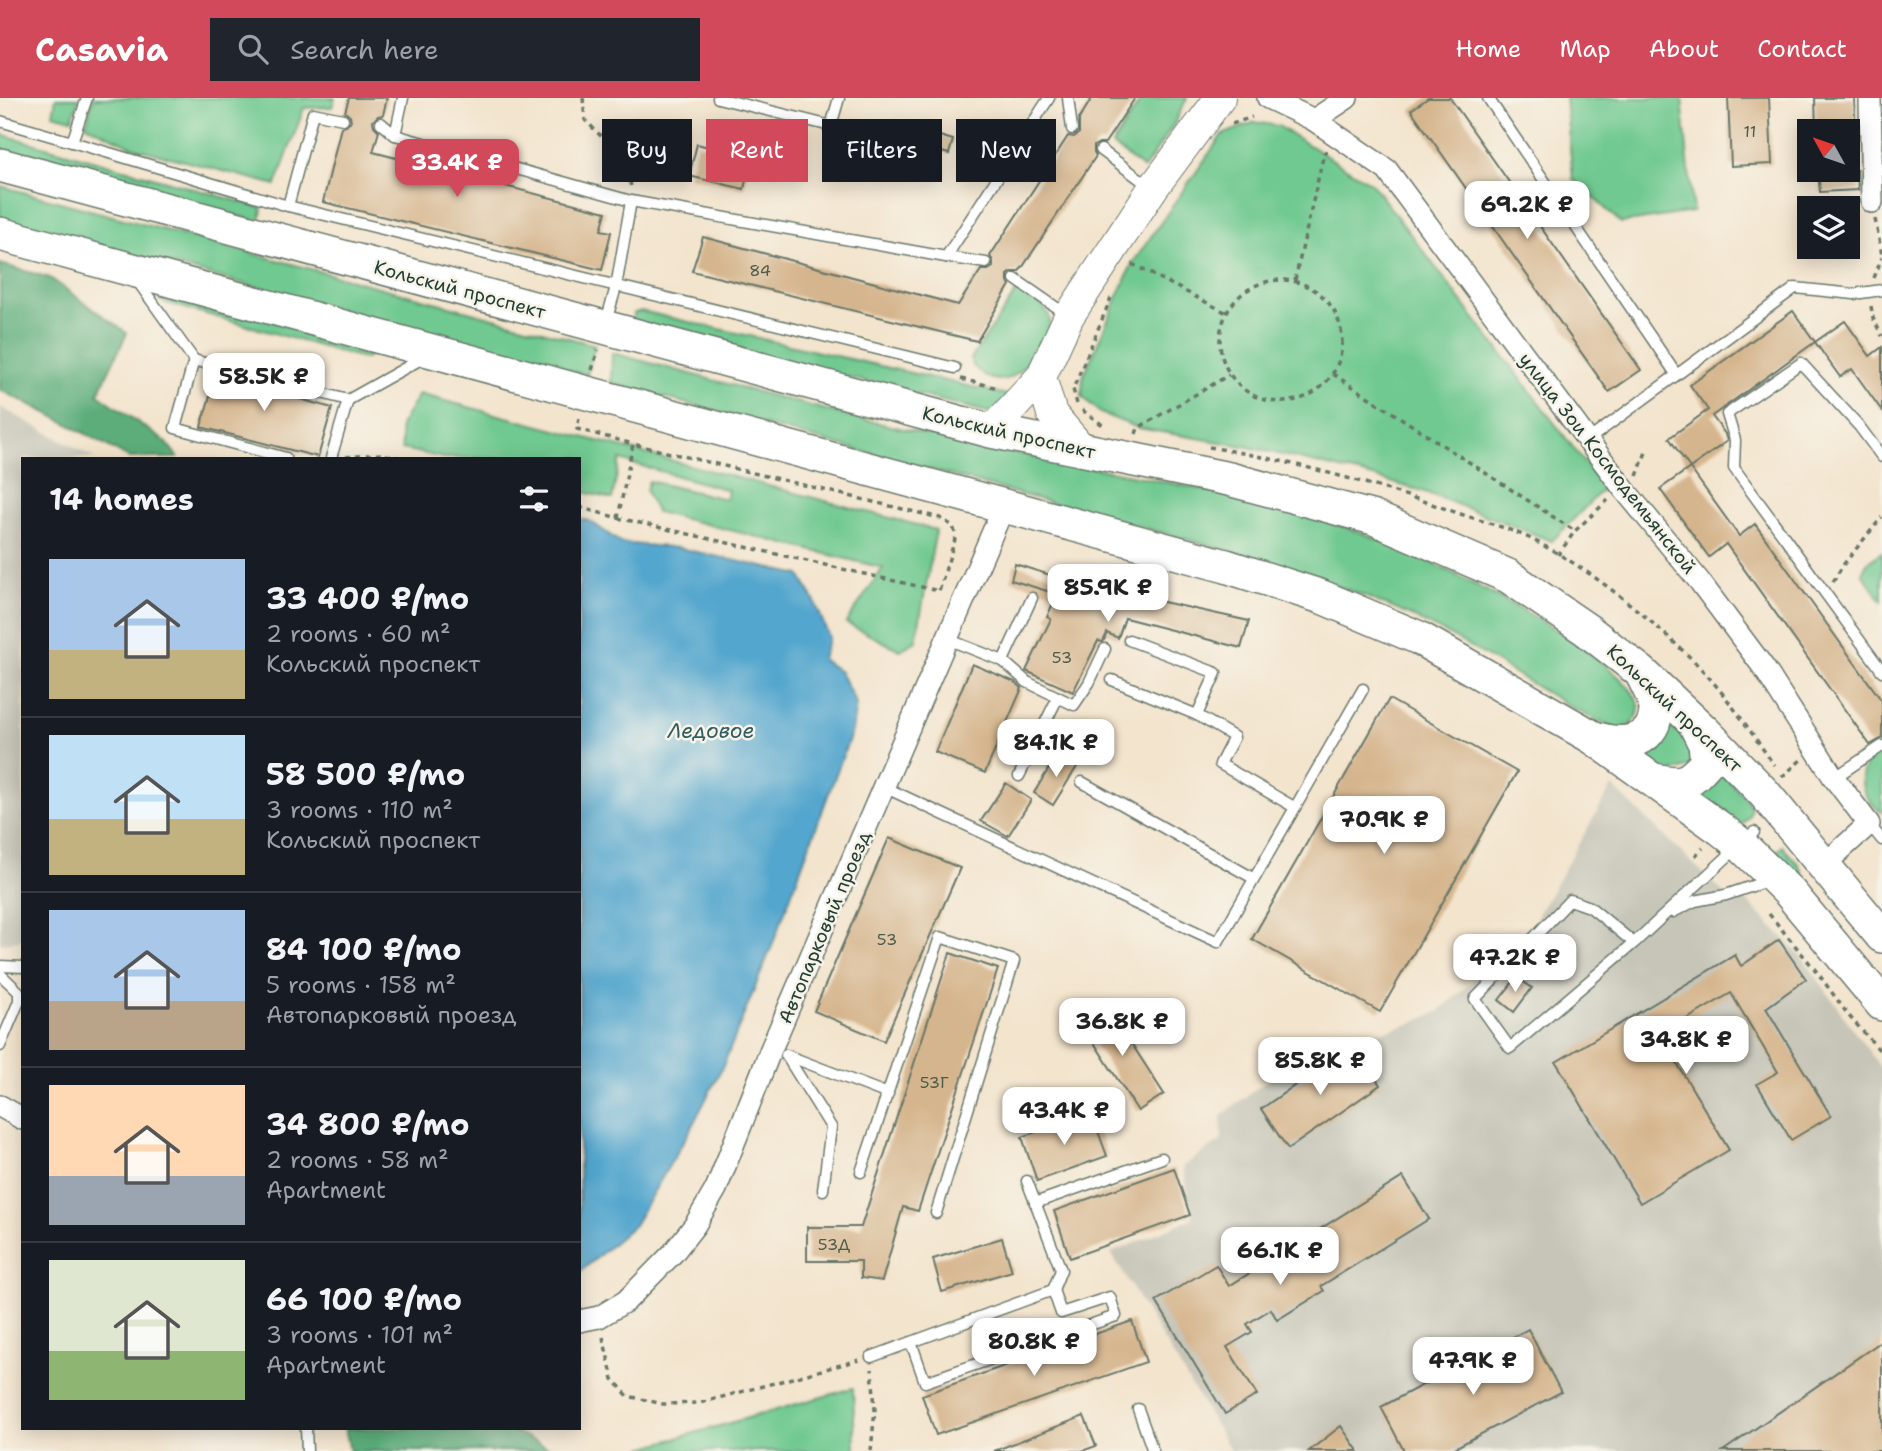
<!DOCTYPE html>
<html lang="en">
<head>
<meta charset="utf-8">
<style>
	body { margin:0; font-family:"Shantell Sans",sans-serif; background:#20242c; color:#f1f3f6; height:100vh; display:flex; flex-direction:column; font-size:26px; white-space:nowrap }
	* { box-sizing:border-box; margin:0 }
	p { font-size:23px; color:#9ea1a6 }
	.icon { flex:none; width:38px; height:38px; fill:none; stroke:currentColor; stroke-width:2; stroke-linecap:round; stroke-linejoin:round }
	.map { position:relative; flex:1; overflow:hidden }
	.side { position:absolute; left:21px; top:359px; width:560px; height:973px; display:flex; flex-direction:column; background:#171b24; border-radius:0px; box-shadow:0 4px 18px #0003 }
	.side>* { flex:none }
	.guide { position:absolute; left:602px; top:21px; width:665px; height:63px; display:flex; gap:14px }
	.needle { width:46px; rotate:310deg }
	.fabs { position:absolute; left:1797px; top:21px; display:grid; gap:14px }
	.fabs a { display:grid; place-items:center; width:63px; height:63px; border-radius:0px; background:#171b24; box-shadow:0 4px 18px #0003; font-size:35px }
	.price { position:absolute; translate:-50% -60px; padding:0 16px; border-radius:14px; background:#fff; color:#222; font-size:23px; line-height:46px; filter:drop-shadow(0 2px 4px #0008) }
	.price::after { content:''; position:absolute; left:50%; top:42px; width:21px; height:16px; margin-left:-10px; background:inherit; clip-path:polygon(0 0,100% 0,50% 100%) }
	.price.on { background:#d1495b; color:#fff }
	ul { padding:0; list-style:none }
	li { display:flex; align-items:center; gap:21px; height:175px; padding:0 28px }
	li+li { border-top:2px solid #363941 }
	li span { display:grid; place-items:center; flex:none; width:196px; height:140px; border-radius:0px; color:#555 }
	li>.icon { margin-inline-start:auto }
	span .icon { width:84px; height:84px; fill:#fffc; stroke-width:1 }
	li b { font-size:30px }
	h2 { display:flex; justify-content:space-between; align-items:center; height:84px; padding:0 28px; font-size:30px }
	.pill { padding:0 24px; border-radius:0px; background:#171b24; box-shadow:0 4px 18px #0003; font-size:24px; line-height:63px }
	.pill.on { background:#d1495b; color:#fff }
	header { display:flex; align-items:center; gap:42px; box-sizing:border-box; height:98px; padding:0 35px; background:#d1495b; color:#fff }
	header strong { font-size:33px }
	nav { display:flex; gap:38px; margin-inline-start:auto; font-size:24px }
	.search { width:490px; height:63px; background:#20242c; display:flex; align-items:center; gap:18px; box-sizing:border-box; padding:0 24px; border-radius:0px; color:#9ea1a6; font-size:26px }
	.map>svg:first-child { display:block }
	.industrial { fill:#c6c5b8 }
	.green { fill:#6fc990; stroke:#478362; stroke-width:2 }
	.forest { fill:#5bad7a; stroke:#3d7557; stroke-width:2 }
	.water { fill:#53a6ce; stroke:#397281; stroke-width:2 }
	.building { fill:#d5b58d }
	.lines { fill:none; stroke-linecap:round; stroke-linejoin:round }
	.lane-casing { stroke:#69776a; stroke-width:13 }
	.street-casing { stroke:#69776a; stroke-width:24 }
	.secondary-casing { stroke:#69776a; stroke-width:32 }
	.primary-casing { stroke:#69776a; stroke-width:36 }
	.path { stroke:#69776a; stroke-width:3.5; stroke-dasharray:5 5; stroke-linecap:butt }
	.lane { stroke:#fff; stroke-width:10 }
	.street { stroke:#fff; stroke-width:21 }
	.secondary { stroke:#fff; stroke-width:30 }
	.primary { stroke:#fff; stroke-width:33 }
	.labels { text-anchor:middle; stroke-width:5; stroke-linejoin:round; paint-order:stroke }
	.number-label { font-size:16px; fill:#4c5b4a }
	.street-label { font-size:19px; fill:#1f3d34; stroke:#f7f3e8 }
	.water-label { font-size:21px; font-style:italic; fill:#2f5c62; stroke:#f7f3e8 }
</style>
</head>
<body>
<header>
<strong>Casavia</strong>
<div class="search"><svg class="icon" aria-label="search" viewBox="0 0 24 24"><circle cx="10" cy="10" r="6"/><path d="M15 15l6 6"/></svg>Search here</div>
<nav><a>Home</a><a>Map</a><a>About</a><a>Contact</a></nav>
</header>
<div class="map">
<svg width="1882" height="1353" viewBox="0 0 1882 1353">
	<rect width="100%" height="100%" fill="#f7f3e8"/>
	<filter id="ink" filterUnits="userSpaceOnUse"><feTurbulence type="fractalNoise" baseFrequency=".0143" numOctaves="2"/><feDisplacementMap in="SourceGraphic" scale="14" xChannelSelector="R" yChannelSelector="G"/><feConvolveMatrix kernelMatrix="1 2 1 2 8 2 1 2 1" color-interpolation-filters="sRGB"/></filter>
	<filter id="wash" filterUnits="userSpaceOnUse"><feTurbulence type="fractalNoise" baseFrequency=".00686" numOctaves="4" result="noise"/><feDisplacementMap in="SourceGraphic" scale="28" xChannelSelector="R" yChannelSelector="G"/><feGaussianBlur stdDeviation="1.57" result="paint"/><feColorMatrix in="noise" values="0 0 0 0 0 0 0 0 0 0 0 0 0 0 0 0 0 1.4 0 .05"/><feComposite in="paint" operator="in"/></filter>
	<g filter="url(#wash)">
		<rect width="100%" height="100%" fill="#f3e4cd"/>
		<!-- industrial -->
		<g class="industrial">
			<polygon points="0,309 95,360 23,360 23,841 0,846"/>
			<polygon points="1612,688 1726,797 1748,804 1803,860 1882,972 1882,1353 1231,1353 1111,1155 1193,1120 1183,1068 1222,1042 1221,1018 1328,935 1346,944 1412,925 1438,914 1529,832"/>
		</g>
		<!-- green -->
		<g class="green">
			<polygon points="56,0 79,0 72,21 53,16"/>
			<polygon points="93,0 335,0 332,9 304,10 276,87 135,50 86,27"/>
			<polygon points="1142,0 1187,0 1174,26 1144,71 1112,47"/>
			<polygon points="1565,0 1682,0 1693,114 1621,125 1573,81"/>
			<polygon points="1255,24 1278,28 1372,86 1604,390 1552,443 1425,394 1366,377 1249,349 1138,330 1100,315 1082,298 1083,279 1132,166 1222,37"/>
			<polygon points="0,36 262,110 260,124 0,52"/>
			<polygon points="0,88 595,247 587,277 0,121"/>
			<path d="M1019,190c12,8 32,19 31,36 -1,9 -9,17 -13,24 -16,26 -36,47 -64,18l-2,-7z"/>
			<polygon points="157,191 376,252 365,261 160,203"/>
			<polygon points="641,213 1007,297 1000,312 987,314 638,227 633,221 634,215"/>
			<path d="M612,255c118,31 235,65 355,90 130,28 264,45 390,88 49,18 99,43 145,68 41,22 84,47 118,79 20,20 30,37 0,53 -54,-23 -102,-57 -153,-86 -62,-36 -130,-60 -197,-83l-659,-179z"/>
			<polygon points="419,296 936,432 916,543 900,552 846,525 883,470 656,414 646,393 649,383 726,401 728,392 620,362 612,401 579,393 579,360 444,360 402,351 400,328"/>
			<polygon points="1882,454 1882,503 1862,475 1867,465"/>
			<polygon points="1667,611 1692,634 1692,667 1664,677 1635,653"/>
			<path d="M1882,652v62c-26,-18 -28,-45 0,-62z"/>
			<polygon points="1720,674 1746,700 1751,710 1749,718 1743,725 1735,726 1699,696 1716,684"/>
			<polygon points="1782,748 1799,767 1803,775 1796,781 1772,758"/>
			<polygon points="853,1290 855,1353 642,1353 642,1350"/>
		</g>
		<!-- forest -->
		<g class="forest">
			<polygon points="0,166 50,180 127,235 98,296 167,345 178,360 129,360 55,319 0,292"/>
			<polygon points="345,1330 506,1330 556,1353 350,1353"/>
		</g>
		<!-- water -->
		<polygon class="water" points="579,421 590,423 621,445 679,450 800,477 815,504 829,539 822,561 840,574 856,606 852,633 772,848 723,968 689,1034 634,1127 579,1175"/>
		<g id="blocks">
			<!-- building -->
			<g class="building">
				<polygon points="349,0 387,0 383,17 378,18 373,23 374,28 379,33 373,54 606,114 601,132 611,134 602,172 323,104 341,29 346,28 351,23 350,18 345,14"/>
				<polygon points="1092,0 1135,0 1105,45 1099,45 1094,48 1094,54 1096,58 1022,170 1018,174 1012,174 1008,177 1008,184 1010,187 977,243 692,173 703,139 958,207 981,172 988,172 993,169 993,163 990,158 1068,38 1074,39 1079,35 1079,21"/>
				<polygon points="1428,0 1450,0 1641,272 1609,294 1411,12"/>
				<polygon points="1728,0 1769,0 1772,66 1731,68"/>
				<polygon points="1815,0 1854,0 1856,33 1816,33"/>
				<polygon points="923,33 953,42 949,56 918,48"/>
				<polygon points="697,46 751,60 744,91 689,78"/>
				<polygon points="1818,72 1857,72 1858,92 1820,94"/>
				<polygon points="1793,213 1815,244 1712,318 1725,336 1727,343 1690,370 1669,340 1708,312 1690,287"/>
				<polygon points="1845,223 1870,258 1882,249 1882,313 1852,271 1840,279 1815,244"/>
				<polygon points="221,259 254,269 245,274 249,287 332,310 318,359 201,329 216,277 223,275 226,271"/>
				<polygon points="1690,370 1739,438 1755,426 1882,603 1882,640 1870,647 1726,446 1709,459 1660,391"/>
				<polygon points="1015,466 1069,483 1249,523 1241,550 1125,520 1118,540 1107,535 1103,544 1098,543 1073,594 1026,573 1051,521 1047,519 1057,496 1011,482"/>
				<polygon points="972,566 1015,584 1022,590 985,675 935,654"/>
				<polygon points="1389,601 1517,674 1380,914 1252,841"/>
				<polygon points="1058,655 1078,667 1053,707 1034,695"/>
				<polygon points="1006,685 1031,702 1008,738 981,723"/>
				<polygon points="889,740 960,770 884,943 814,913"/>
				<polygon points="1779,842 1806,881 1766,910 1831,1018 1791,1042 1757,986 1778,974 1731,895 1660,937 1729,1052 1640,1105 1556,964 1735,857 1741,868"/>
				<polygon points="950,855 998,871 918,1113 903,1109 882,1183 861,1180 861,1163 807,1163 807,1129 861,1129"/>
				<polygon points="1517,879 1532,890 1514,914 1499,902"/>
				<polygon points="1106,906 1164,996 1138,1013 1080,923"/>
				<polygon points="1353,947 1380,987 1288,1051 1261,1011"/>
				<polygon points="1091,1014 1107,1058 1037,1083 1022,1039"/>
				<polygon points="1174,1070 1190,1117 1070,1160 1054,1113"/>
				<polygon points="1403,1079 1429,1121 1321,1188 1324,1193 1277,1222 1271,1211 1247,1226 1252,1234 1227,1249 1257,1297 1225,1316 1156,1203 1216,1167 1229,1188"/>
				<polygon points="1002,1140 1012,1173 942,1194 933,1161"/>
				<polygon points="1132,1223 1146,1264 936,1337 922,1297"/>
				<polygon points="1528,1231 1561,1294 1449,1353 1404,1353 1381,1309"/>
				<polygon points="1882,1243 1882,1353 1723,1353"/>
				<polygon points="1084,1318 1096,1348 1082,1353 994,1353"/>
				<polygon points="1341,1328 1358,1353 1309,1353"/>
			</g>
		</g>
	</g>
	<g filter="url(#ink)">
		<use href="#blocks" fill-opacity="0" stroke="#69776a" stroke-width="2"/>
		<g class="lines">
			<!-- lane casing -->
			<g class="lane-casing">
				<g id="lane">
					<polyline points="403,0 395,37 631,103"/>
					<polyline points="718,0 831,28 839,0"/>
					<polyline points="1068,0 1072,31"/>
					<polyline points="1488,0 1676,276"/>
					<polyline points="0,23 72,44 87,0"/>
					<polyline points="381,25 395,37"/>
					<polyline points="72,44 288,108 955,270"/>
					<polyline points="1101,52 1152,90"/>
					<polyline points="288,108 313,15 343,21"/>
					<polyline points="986,165 946,159 1049,0"/>
					<polyline points="136,181 194,262 218,269"/>
					<polyline points="1015,181 1067,217"/>
					<polyline points="605,227 616,189 631,103 946,159"/>
					<polyline points="194,262 175,330 286,360"/>
					<polyline points="252,277 348,302 423,260"/>
					<polyline points="1588,342 1795,190 1854,196 1882,192"/>
					<polyline points="1882,359 1859,328 1801,265 1727,316 1735,342 1734,370 1882,573"/>
					<polyline points="331,360 348,302"/>
					<polyline points="947,541 1003,563 1032,500"/>
					<polyline points="1129,542 1216,575 1197,617 1234,639 1220,666 1294,709"/>
					<polyline points="1003,563 1027,584 1074,607 1089,585 1105,551"/>
					<polyline points="1112,582 1197,617"/>
					<polyline points="1019,678 1058,599"/>
					<polyline points="1834,680 1882,648"/>
					<polyline points="1082,684 1253,780"/>
					<polyline points="884,689 1218,844 1363,591"/>
					<polyline points="1869,726 1882,742"/>
					<polyline points="1673,814 1695,803 1726,797 1770,782"/>
					<polyline points="1634,845 1510,950 1475,901 1570,802 1590,809 1634,845 1754,734"/>
					<polyline points="0,868 23,869"/>
					<polyline points="0,876 19,894 19,903 0,948"/>
					<polyline points="861,1074 940,839 1014,863 936,1115"/>
					<polyline points="1027,1083 1061,1172 1053,1192"/>
					<polyline points="823,1092 831,1029 786,957 888,996"/>
					<polyline points="1035,1105 1162,1060"/>
					<polyline points="871,1259 1053,1192 1061,1215 1110,1199 1116,1218 925,1284 911,1244"/>
					<polyline points="1138,1311 1153,1353"/>
					<polyline points="306,1330 307,1353"/>
				</g>
			</g>
			<!-- street casing -->
			<g class="street-casing">
				<g id="street">
					<polyline points="1268,0 1314,22 1387,72 1623,390 1700,484 1764,570 1834,680 1869,726 1825,766"/>
					<polyline points="1870,0 1872,104"/>
					<polyline points="1314,22 1347,0"/>
					<polyline points="0,1008 23,1021"/>
					<polyline points="579,1223 599,1219 626,1203 673,1155 695,1127 716,1091 771,951 1004,408"/>
				</g>
			</g>
			<!-- secondary casing -->
			<g class="secondary-casing">
				<g id="secondary">
					<polyline points="1041,279 1052,316 1082,351"/>
					<polyline points="991,333 1041,279 1069,218 1153,90 1220,0"/>
				</g>
			</g>
			<!-- primary casing -->
			<g class="primary-casing">
				<g id="primary">
					<polyline points="0,67 991,333 1229,381 1374,420 1508,478 1587,532 1641,574 1705,634 1764,695 1882,838"/>
					<polyline points="0,136 1226,468 1322,499 1419,540 1594,640 1721,731 1741,747 1790,795 1882,906"/>
					<path d="M1594,640c26,8 59,8 62,-27 0,-12 -9,-26 -14,-37"/>
					<path d="M1654,682c28,6 34,4 53,-18l-2,-18 -10,-20"/>
				</g>
			</g>
			<!-- path -->
			<g class="path">
				<polyline points="583,0 585,22 622,59 629,74 631,90"/>
				<polyline points="1232,26 1252,19"/>
				<polyline points="1875,121 1882,157"/>
				<polyline points="1132,166 1227,215"/>
				<polyline points="1874,180 1882,159"/>
				<circle cx="1281" cy="243" r="61"/>
				<polyline points="1295,182 1324,55 1327,53"/>
				<polyline points="1871,208 1873,220 1882,238"/>
				<polyline points="592,272 598,252"/>
				<polyline points="1333,276 1575,433"/>
				<polyline points="961,281 998,290"/>
				<polyline points="1077,306 1073,291 1111,200"/>
				<polyline points="1082,312 1104,328"/>
				<polyline points="1136,336 1138,330 1229,277"/>
				<path d="M1209,349c84,14 166,37 246,65 25,9 52,15 76,27 54,27 106,68 150,110 37,33 65,76 93,116"/>
				<polyline points="346,359 381,356 399,360"/>
				<polyline points="1637,378 1646,354"/>
				<polyline points="579,409 618,420 633,346 577,331 579,320"/>
				<polyline points="618,420 939,493 956,438 953,428 940,420 633,346"/>
				<polyline points="1558,457 1575,433 1608,402"/>
				<polyline points="1833,484 1843,467 1882,419"/>
				<polyline points="1782,679 1802,661"/>
				<polyline points="1695,758 1703,750"/>
				<polyline points="1769,816 1817,874 1849,918 1882,955"/>
				<polyline points="603,1239 613,1281 628,1298 663,1306 700,1305 859,1262"/>
				<polyline points="871,1353 875,1311 872,1271"/>
			</g>
			<!-- lane -->
			<use href="#lane" class="lane"/>
			<!-- street -->
			<use href="#street" class="street"/>
			<!-- secondary -->
			<use href="#secondary" class="secondary"/>
			<!-- primary -->
			<use href="#primary" class="primary"/>
		</g>
	</g>
	<g class="labels">
		<!-- number labels -->
		<g class="number-label">
			<text x="1750" y="39">11</text>
			<text x="760" y="178">84</text>
			<text x="1062" y="565">53</text>
			<text x="887" y="847">53</text>
			<text x="934" y="990">53Г</text>
			<text x="834" y="1152">53Д</text>
		</g>
		<!-- street labels -->
		<g class="street-label">
			<text transform="translate(460 191) rotate(15)" y="7">Кольский проспект</text>
			<text transform="translate(1009 334) rotate(13)" y="7">Кольский проспект</text>
			<text transform="translate(1608 365) rotate(52)" y="7">улица Зои Космодемьянской</text>
			<text transform="translate(1675 610) rotate(43)" y="7">Кольский проспект</text>
			<text transform="translate(824 829) rotate(-67)" y="7">Автопарковый проезд</text>
		</g>
		<!-- water labels -->
		<g class="water-label">
			<text x="711" y="640">Ледовое</text>
		</g>
	</g>
</svg>
<div class="fabs">
<a><svg class="needle" viewBox="-14 -14 28 28"><path d="M0-13l5 13h-10z" fill="#e53935"/><path d="M0 13l5-13h-10z" fill="#9ea1a6"/></svg></a>
<a><svg class="icon" aria-label="layers" viewBox="0 0 24 24"><path d="M12 4l9 5-9 5-9-5zM3 14l9 5 9-5"/></svg></a>
</div>
<b class="price on" style="left:457px;top:101px">33.4K ₽</b>
<b class="price" style="left:1527px;top:143px">69.2K ₽</b>
<b class="price" style="left:264px;top:315px">58.5K ₽</b>
<b class="price" style="left:1108px;top:526px">85.9K ₽</b>
<b class="price" style="left:1056px;top:681px">84.1K ₽</b>
<b class="price" style="left:1384px;top:758px">70.9K ₽</b>
<b class="price" style="left:1515px;top:896px">47.2K ₽</b>
<b class="price" style="left:1122px;top:960px">36.8K ₽</b>
<b class="price" style="left:1686px;top:978px">34.8K ₽</b>
<b class="price" style="left:1320px;top:999px">85.8K ₽</b>
<b class="price" style="left:1064px;top:1049px">43.4K ₽</b>
<b class="price" style="left:1280px;top:1189px">66.1K ₽</b>
<b class="price" style="left:1034px;top:1280px">80.8K ₽</b>
<b class="price" style="left:1473px;top:1299px">47.9K ₽</b>
<div class="guide">
<a class="pill">Buy</a>
<a class="pill on">Rent</a>
<a class="pill">Filters</a>
<a class="pill">New</a>
</div>
<section class="side">
<h2>14 homes<svg class="icon" aria-label="filters" viewBox="0 0 24 24"><path d="M4 7h16M4 17h16"/><circle cx="9" cy="7" r="2"/><circle cx="15" cy="17" r="2"/></svg></h2>
<ul>
<li><span style="background:linear-gradient(#a9c7e8 65%,#c2b280 0)"><svg class="icon" aria-label="home" viewBox="0 0 24 24"><path d="M3 11l9-7 9 7M6 9v11h12V9"/></svg></span><div><b>33 400 ₽/mo</b><p>2 rooms · 60 m²</p><p>Кольский проспект</p></div></li>
<li><span style="background:linear-gradient(#bfe0f5 60%,#c2b280 0)"><svg class="icon" aria-label="home" viewBox="0 0 24 24"><path d="M3 11l9-7 9 7M6 9v11h12V9"/></svg></span><div><b>58 500 ₽/mo</b><p>3 rooms · 110 m²</p><p>Кольский проспект</p></div></li>
<li><span style="background:linear-gradient(#a9c7e8 65%,#b9a48a 0)"><svg class="icon" aria-label="home" viewBox="0 0 24 24"><path d="M3 11l9-7 9 7M6 9v11h12V9"/></svg></span><div><b>84 100 ₽/mo</b><p>5 rooms · 158 m²</p><p>Автопарковый проезд</p></div></li>
<li><span style="background:linear-gradient(#ffd9b3 65%,#9aa5b1 0)"><svg class="icon" aria-label="home" viewBox="0 0 24 24"><path d="M3 11l9-7 9 7M6 9v11h12V9"/></svg></span><div><b>34 800 ₽/mo</b><p>2 rooms · 58 m²</p><p>Apartment</p></div></li>
<li><span style="background:linear-gradient(#dfe7d0 65%,#8fb573 0)"><svg class="icon" aria-label="home" viewBox="0 0 24 24"><path d="M3 11l9-7 9 7M6 9v11h12V9"/></svg></span><div><b>66 100 ₽/mo</b><p>3 rooms · 101 m²</p><p>Apartment</p></div></li>
</ul>
</section>
</div>
</body>
</html>
